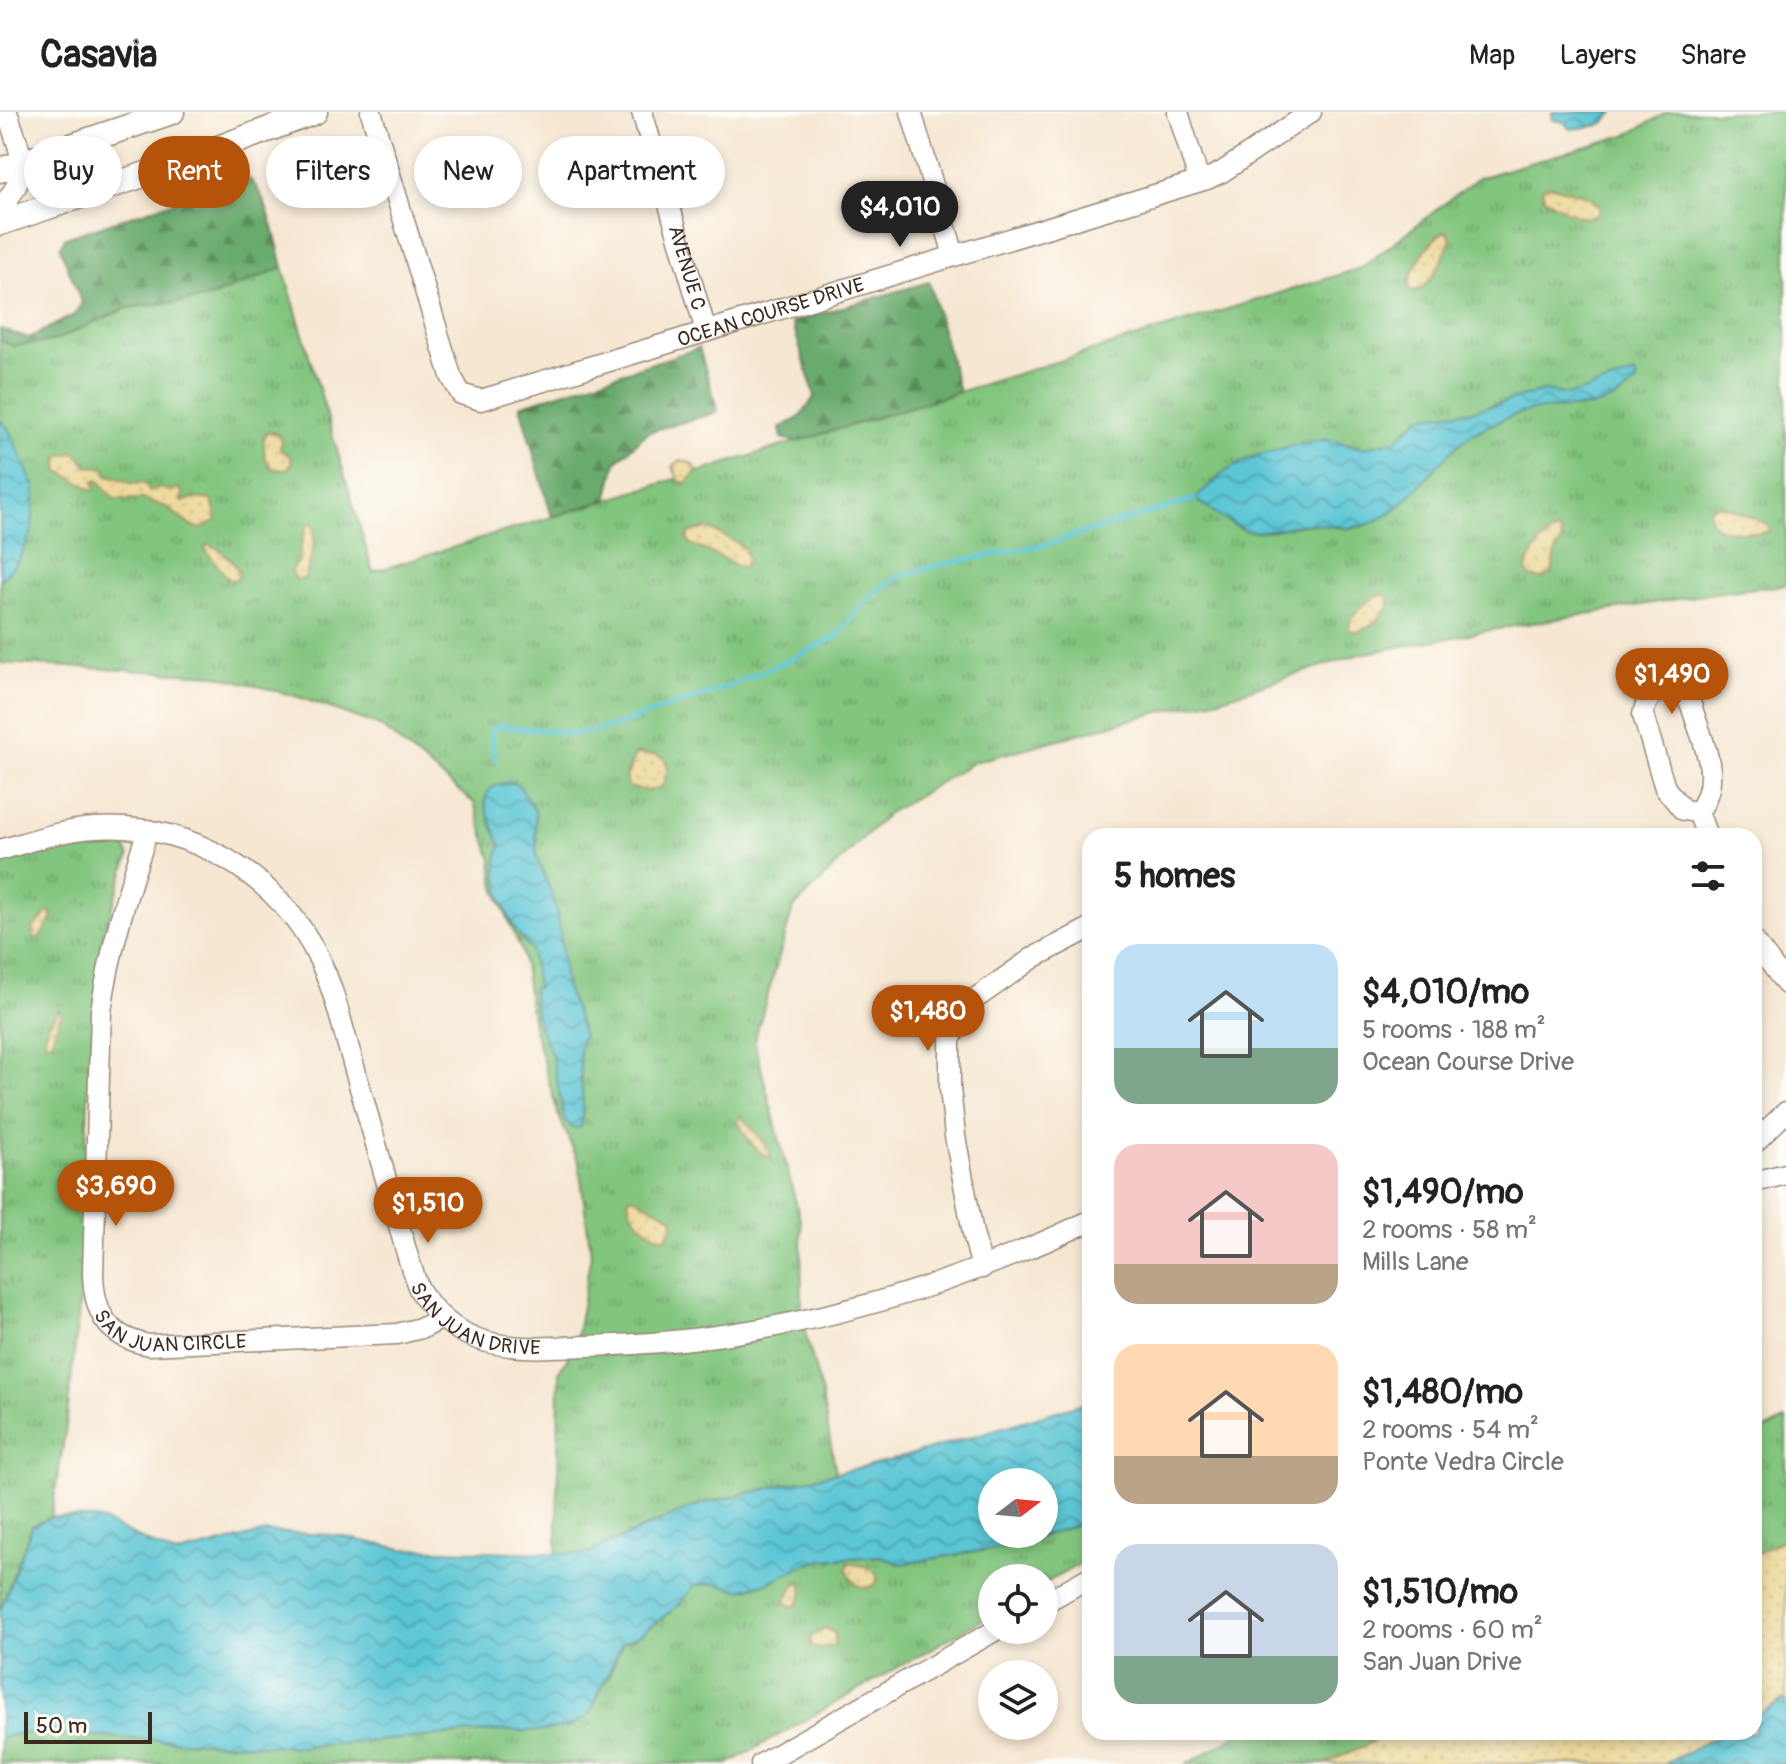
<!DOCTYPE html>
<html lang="en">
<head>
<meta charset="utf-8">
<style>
	body { margin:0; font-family:Pangolin,sans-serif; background:#f2f2f2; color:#222; height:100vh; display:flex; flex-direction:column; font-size:30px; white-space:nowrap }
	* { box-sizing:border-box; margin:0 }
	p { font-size:26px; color:#767676 }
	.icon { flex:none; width:44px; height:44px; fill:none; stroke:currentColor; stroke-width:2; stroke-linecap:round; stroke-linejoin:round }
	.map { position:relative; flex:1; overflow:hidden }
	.sheet { position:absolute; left:1082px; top:716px; width:680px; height:912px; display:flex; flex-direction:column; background:#fff; border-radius:24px; box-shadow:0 4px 12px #0003 }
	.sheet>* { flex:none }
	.top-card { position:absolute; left:24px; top:24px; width:760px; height:72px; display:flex; gap:16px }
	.needle { width:52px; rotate:74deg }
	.controls { position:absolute; left:978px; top:1356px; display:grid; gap:16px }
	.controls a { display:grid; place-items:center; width:80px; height:80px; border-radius:50%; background:#fff; box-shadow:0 4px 12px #0003; font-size:40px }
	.scale { position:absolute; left:24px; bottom:20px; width:128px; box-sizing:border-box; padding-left:8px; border:4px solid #3b2a1e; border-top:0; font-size:22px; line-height:28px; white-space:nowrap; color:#3b2a1e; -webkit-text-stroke:6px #fdfcf7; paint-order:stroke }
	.price { position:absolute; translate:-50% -68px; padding:0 18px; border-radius:28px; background:#b45309; color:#fff; font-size:26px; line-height:52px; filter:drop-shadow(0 2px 4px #0008) }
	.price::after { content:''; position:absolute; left:50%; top:48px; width:24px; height:18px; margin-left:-12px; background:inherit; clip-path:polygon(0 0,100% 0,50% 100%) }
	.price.selected { background:#222; color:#fff }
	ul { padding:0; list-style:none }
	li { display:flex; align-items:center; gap:24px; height:200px; padding:0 32px }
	li span { display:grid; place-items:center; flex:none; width:224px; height:160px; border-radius:24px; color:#555 }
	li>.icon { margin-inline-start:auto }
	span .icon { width:96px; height:96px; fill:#fffc; stroke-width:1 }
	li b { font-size:34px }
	h2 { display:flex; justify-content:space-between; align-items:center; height:96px; padding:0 32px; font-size:34px }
	.pill { padding:0 28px; border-radius:36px; background:#fff; box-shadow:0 4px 12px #0003; font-size:28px; line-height:72px }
	.pill.selected { background:#b45309; color:#fff }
	header { display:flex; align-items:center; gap:48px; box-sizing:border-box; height:112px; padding:0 40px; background:#fff; border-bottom:2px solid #e0e0e0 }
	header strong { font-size:38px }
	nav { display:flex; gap:44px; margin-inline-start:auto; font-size:28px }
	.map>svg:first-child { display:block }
	.grass { fill:url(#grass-tufts); stroke:#5e784e; stroke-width:2 }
	.forest { fill:url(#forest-firs); stroke:#526a46; stroke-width:2 }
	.sand { fill:url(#sand-dots); stroke:#94825e; stroke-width:2 }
	.water { fill:url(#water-waves); stroke:#4b787a; stroke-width:2; fill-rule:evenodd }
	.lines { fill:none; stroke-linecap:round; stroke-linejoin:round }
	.stream { stroke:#5bc6d5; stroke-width:5 }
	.minor-casing { stroke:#988878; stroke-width:23 }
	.major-casing { stroke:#988878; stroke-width:27 }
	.minor { stroke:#fff; stroke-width:20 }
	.major { stroke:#fff; stroke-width:24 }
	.labels { text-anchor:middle; stroke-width:6; stroke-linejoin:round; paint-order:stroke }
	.street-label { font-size:20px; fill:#3b2a1e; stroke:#fdfcf7 }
</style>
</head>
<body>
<header>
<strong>Casavia</strong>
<nav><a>Map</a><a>Layers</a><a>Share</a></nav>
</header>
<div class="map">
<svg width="1786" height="1652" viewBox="0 0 1786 1652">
	<defs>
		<pattern id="grass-tufts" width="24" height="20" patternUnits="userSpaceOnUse" patternTransform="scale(2)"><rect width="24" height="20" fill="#82c57e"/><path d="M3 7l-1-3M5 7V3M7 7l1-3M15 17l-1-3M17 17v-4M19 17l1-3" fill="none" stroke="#6ca067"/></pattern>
		<pattern id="forest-firs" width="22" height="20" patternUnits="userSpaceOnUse" patternTransform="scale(2)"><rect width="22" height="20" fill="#69aa6d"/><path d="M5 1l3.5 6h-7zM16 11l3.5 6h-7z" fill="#588b59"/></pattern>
		<pattern id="sand-dots" width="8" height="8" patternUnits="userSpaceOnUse" patternTransform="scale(2)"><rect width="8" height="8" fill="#eeda9e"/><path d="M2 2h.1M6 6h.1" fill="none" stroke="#cdbb88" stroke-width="1.8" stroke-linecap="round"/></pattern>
		<pattern id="water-waves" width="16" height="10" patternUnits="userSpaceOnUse" patternTransform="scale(2)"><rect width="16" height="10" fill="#5bc6d5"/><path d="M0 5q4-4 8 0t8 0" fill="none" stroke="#4ca1ac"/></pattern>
	</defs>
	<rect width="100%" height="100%" fill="#fdfcf7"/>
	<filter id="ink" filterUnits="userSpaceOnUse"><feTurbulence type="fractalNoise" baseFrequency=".0125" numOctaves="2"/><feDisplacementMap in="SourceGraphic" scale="16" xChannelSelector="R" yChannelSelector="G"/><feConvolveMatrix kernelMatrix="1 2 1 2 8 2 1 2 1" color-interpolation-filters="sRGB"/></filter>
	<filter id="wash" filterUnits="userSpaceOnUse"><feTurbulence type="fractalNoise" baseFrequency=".006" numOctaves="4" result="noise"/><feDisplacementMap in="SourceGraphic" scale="32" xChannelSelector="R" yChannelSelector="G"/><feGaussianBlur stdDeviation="1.8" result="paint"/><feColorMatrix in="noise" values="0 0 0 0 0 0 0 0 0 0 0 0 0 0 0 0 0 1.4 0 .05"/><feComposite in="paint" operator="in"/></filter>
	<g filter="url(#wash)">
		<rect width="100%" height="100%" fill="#f6e7d2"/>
		<!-- grass -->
		<g class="grass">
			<polygon points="1668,0 1786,0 1786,473 1726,479 1514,514 1360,542 1216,588 1159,600 974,650 887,702 793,797 754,929 801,1111 802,1208 821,1279 836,1361 697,1393 586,1442 557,1443 559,1259 575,1234 591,1142 579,1051 558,1002 533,913 522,840 495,776 492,748 474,691 380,614 299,585 216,563 0,551 0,227 12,234 93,210 127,196 208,186 283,155 373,460 1361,156 1478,66 1629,22"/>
			<polygon points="84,727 123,728 129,745 103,823 89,960 80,1187 66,1314 51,1405 32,1414 0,1499 0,750"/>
			<polygon points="1786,1307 1786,1426 1754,1443 1754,1323"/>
			<path d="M1090,1405v41l-46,26v-6h-52v36l-264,150h-728v-26l22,-5 279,14 196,-16h47l27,-5 38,-50 13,-33c28,-13 53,-32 72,-57l19,-3 35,6 53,-23 22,-6 58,-4 19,8 109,-18 71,-22z"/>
			<polygon points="1242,1620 1393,1620 1325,1652 1187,1652"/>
		</g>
		<!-- forest -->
		<g class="forest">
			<path d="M247,65c21,16 29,64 36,90l-75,31 -81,10 -74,33 -41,5 -12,-7v-10l29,9 45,-23 8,-12 -22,-56 5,-9z"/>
			<polygon points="929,170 959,280 797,330 782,326 780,316 799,306 815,284 792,210"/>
			<polygon points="699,236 718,300 648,320 616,350 607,388 552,405 520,294"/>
		</g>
		<!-- sand -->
		<g class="sand">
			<path d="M1550,73l37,11 12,10v7c-15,13 -40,-7 -55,-15l-2,-10z"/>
			<path d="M1446,119l5,7c-5,15 -23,58 -41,52 -4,-16 21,-53 36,-59z"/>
			<polygon points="268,320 278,322 281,328 280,338 290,344 292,352 286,358 273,357 265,346 263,325"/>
			<polygon points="76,340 87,354 105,356 107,362 131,371 145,372 150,380 159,375 170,379 179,376 183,382 181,388 183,390 193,386 212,388 217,408 201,417 188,412 166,395 142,387 114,387 98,368 93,369 96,375 93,378 58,358 58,344"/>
			<polygon points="681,348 693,352 697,359 686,371 679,369 673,354"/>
			<path d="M1714,394h12l41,18 3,6c-8,6 -16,2 -26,2 -18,-1 -34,-1 -35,-22z"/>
			<path d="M308,411l5,1c3,18 -2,38 -9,55l-8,1 -5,-9 8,-10c-1,-8 6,-32 9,-38z"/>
			<polygon points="708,416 736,430 744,436 748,447 744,455 737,455 727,448 690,432 687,426 690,420"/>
			<path d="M1556,419l4,1 2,8 -6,12 -4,21 -10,6 -12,-2 -4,-6c4,-15 15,-34 30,-40z"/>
			<path d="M208,432c12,3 24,17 31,26l-2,9 -8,1c-7,-10 -18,-20 -24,-32z"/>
			<path d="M1383,482l6,4 1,8c-12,12 -23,30 -41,24 -1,-16 19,-31 34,-36z"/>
			<polygon points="636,642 657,643 665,647 668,657 662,675 647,679 628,675 626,665"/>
			<polygon points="48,800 52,801 53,806 39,826 34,826 32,817"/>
			<path d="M59,897l2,6 -10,27 -5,2c-5,-12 7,-26 13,-35z"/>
			<path d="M741,1004l25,28 5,14c-14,-3 -26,-23 -33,-36z"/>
			<path d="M629,1085h6l37,20 1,9 -7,12c-15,-1 -41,-25 -37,-41z"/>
			<polygon points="1786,1426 1786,1587 1754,1605 1754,1443"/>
			<path d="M848,1451c12,3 25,2 30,15l-3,7c-14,6 -22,-1 -28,-15z"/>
			<polygon points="801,1469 803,1481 797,1494 788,1493 786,1489 792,1475"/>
			<polygon points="824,1516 835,1521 834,1534 820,1537 811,1535 810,1526"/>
			<polygon points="1393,1620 1725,1620 1665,1652 1325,1652"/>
		</g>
		<!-- water -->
		<g class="water">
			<polygon points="1552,0 1614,0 1602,13 1571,17 1564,10 1553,8"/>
			<path d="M1635,262l2,8c-41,42 -80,16 -125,34 -13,5 -27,11 -39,18 -41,25 -70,91 -123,94 -12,1 -25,-4 -37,-4 -21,0 -45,10 -66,7 -13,-3 -40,-24 -52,-32l28,-26 26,-15 49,-14 29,-5 35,9 34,-8 25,-24 50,-5 72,-20 27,4z"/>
			<polygon points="0,308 8,316 35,376 32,420 18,449 0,469"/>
			<path d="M512,670l8,5 15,24 2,47 15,37 7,29 6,61 13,33 5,18 -4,14 4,55 -2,22 -9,1 -8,-9 -12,-64 -14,-30 -6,-36 5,-2 -6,-38c-23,-20 -43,-74 -30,-104 -10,-24 -34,-60 11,-63z"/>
			<path d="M1090,1289v116l-10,7 -70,22 -110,18 -19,-8 -58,4 -22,6 -33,17 -28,7 -27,-7 -19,3 -14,18 -40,31 -18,8 -33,72 -18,11 -27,5h-47l-196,16 -279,-14 -22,5v-127l32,-85 19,-9 39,1 13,3 72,34 92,-23 67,3 69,14 183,5 111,-49 203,-47zM992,1370h52v52h-52z"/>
			<polygon points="1786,1587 1786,1652 1665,1652 1725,1620 1754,1620 1754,1605"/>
		</g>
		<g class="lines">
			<!-- stream -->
			<polyline class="stream" points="495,648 491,618 498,614 579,622 613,614 719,578 792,547 837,524 866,488 897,465 925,456 1047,432 1195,387"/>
		</g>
	</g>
	<g filter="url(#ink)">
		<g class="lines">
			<!-- minor casing -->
			<g class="minor-casing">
				<g id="minor">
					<path id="s1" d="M371,0l80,264 10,18 20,6 726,-221 15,-7 89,-60"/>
					<path id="s2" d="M642,0l64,219"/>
					<polyline points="911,0 954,143"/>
					<polyline points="1178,0 1199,69"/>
					<path d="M23,51c20,20 39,27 66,31"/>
					<path d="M0,97c34,-39 21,-52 7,-97"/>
					<path d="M1663,577c14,2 21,3 28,16 11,37 33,72 7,107l-15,-2 -18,-22 -22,-73c3,-14 7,-20 20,-26z"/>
					<polyline points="1698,700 1707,724"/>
					<path id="s3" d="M148,718c-20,60 -38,118 -47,181l-8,262c1,40 14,64 56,72l248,-11 28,-7 17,-9"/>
					<path id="s4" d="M0,738c31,-9 62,-20 95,-22 94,-6 181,45 223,129 15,29 22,61 31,92 13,47 27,94 40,141 10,32 17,67 30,99 14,23 33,41 59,50 33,12 74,8 109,7 175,-3 345,-50 503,-125"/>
					<polyline points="1754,829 1786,872"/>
					<polyline points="1754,1031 1786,1000"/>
					<polyline points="1754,1070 1786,1062"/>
					<polyline points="982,1156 973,1121 955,1024 950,976 950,928 969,891 1033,846 1090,816"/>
					<polyline points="1044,1491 1090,1465"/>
					<polyline points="761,1652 996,1518"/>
				</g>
			</g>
			<!-- major casing -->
			<g class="major-casing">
				<g id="major">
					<polyline points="0,58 172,0"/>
					<polyline points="0,111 167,55 315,0"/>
				</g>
			</g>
			<!-- minor -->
			<use href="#minor" class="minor"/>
			<!-- major -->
			<use href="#major" class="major"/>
		</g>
	</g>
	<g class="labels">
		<!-- street labels -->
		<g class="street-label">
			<text dy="7" stroke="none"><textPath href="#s2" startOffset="162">AVENUE C</textPath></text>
			<text dy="7" stroke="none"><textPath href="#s1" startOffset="620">OCEAN COURSE DRIVE</textPath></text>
			<text dy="7" stroke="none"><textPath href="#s4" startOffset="786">SAN JUAN DRIVE</textPath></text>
			<text dy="7" stroke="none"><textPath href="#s3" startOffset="568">SAN JUAN CIRCLE</textPath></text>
		</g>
	</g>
</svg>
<div class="controls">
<a><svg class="needle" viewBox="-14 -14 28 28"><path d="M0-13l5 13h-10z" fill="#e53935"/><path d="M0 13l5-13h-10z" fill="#767676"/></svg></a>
<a><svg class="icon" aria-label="locate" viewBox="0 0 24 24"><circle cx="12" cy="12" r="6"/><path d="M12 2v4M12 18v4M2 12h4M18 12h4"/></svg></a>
<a><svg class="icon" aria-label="layers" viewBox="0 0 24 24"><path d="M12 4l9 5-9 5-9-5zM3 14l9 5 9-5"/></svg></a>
</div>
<div class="scale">50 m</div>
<b class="price selected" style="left:900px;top:137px">$4,010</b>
<b class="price" style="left:1672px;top:604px">$1,490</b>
<b class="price" style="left:928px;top:941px">$1,480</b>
<b class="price" style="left:116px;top:1116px">$3,690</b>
<b class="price" style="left:428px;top:1133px">$1,510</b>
<div class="top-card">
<a class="pill">Buy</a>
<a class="pill selected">Rent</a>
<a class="pill">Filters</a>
<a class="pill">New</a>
<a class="pill">Apartment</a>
</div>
<section class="sheet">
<h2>5 homes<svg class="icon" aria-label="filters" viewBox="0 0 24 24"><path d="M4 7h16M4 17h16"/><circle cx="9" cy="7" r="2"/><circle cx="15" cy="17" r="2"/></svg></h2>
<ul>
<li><span style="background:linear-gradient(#bfe0f5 65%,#7fa58c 0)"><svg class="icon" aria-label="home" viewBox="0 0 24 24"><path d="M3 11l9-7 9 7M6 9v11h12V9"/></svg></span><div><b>$4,010/mo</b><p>5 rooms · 188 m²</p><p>Ocean Course Drive</p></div></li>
<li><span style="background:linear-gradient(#f6c9c9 75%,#b9a48a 0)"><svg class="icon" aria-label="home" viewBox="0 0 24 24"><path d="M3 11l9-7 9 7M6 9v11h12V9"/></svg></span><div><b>$1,490/mo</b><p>2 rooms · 58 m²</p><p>Mills Lane</p></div></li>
<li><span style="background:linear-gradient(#ffd9b3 70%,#b9a48a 0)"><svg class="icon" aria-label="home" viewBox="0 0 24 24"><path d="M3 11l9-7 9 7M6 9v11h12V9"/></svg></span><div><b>$1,480/mo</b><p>2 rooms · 54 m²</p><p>Ponte Vedra Circle</p></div></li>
<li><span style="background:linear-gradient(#c9d6e8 70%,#7fa58c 0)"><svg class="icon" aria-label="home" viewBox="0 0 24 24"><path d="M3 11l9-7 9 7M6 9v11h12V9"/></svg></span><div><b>$1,510/mo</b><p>2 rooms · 60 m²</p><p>San Juan Drive</p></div></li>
</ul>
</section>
</div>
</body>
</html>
